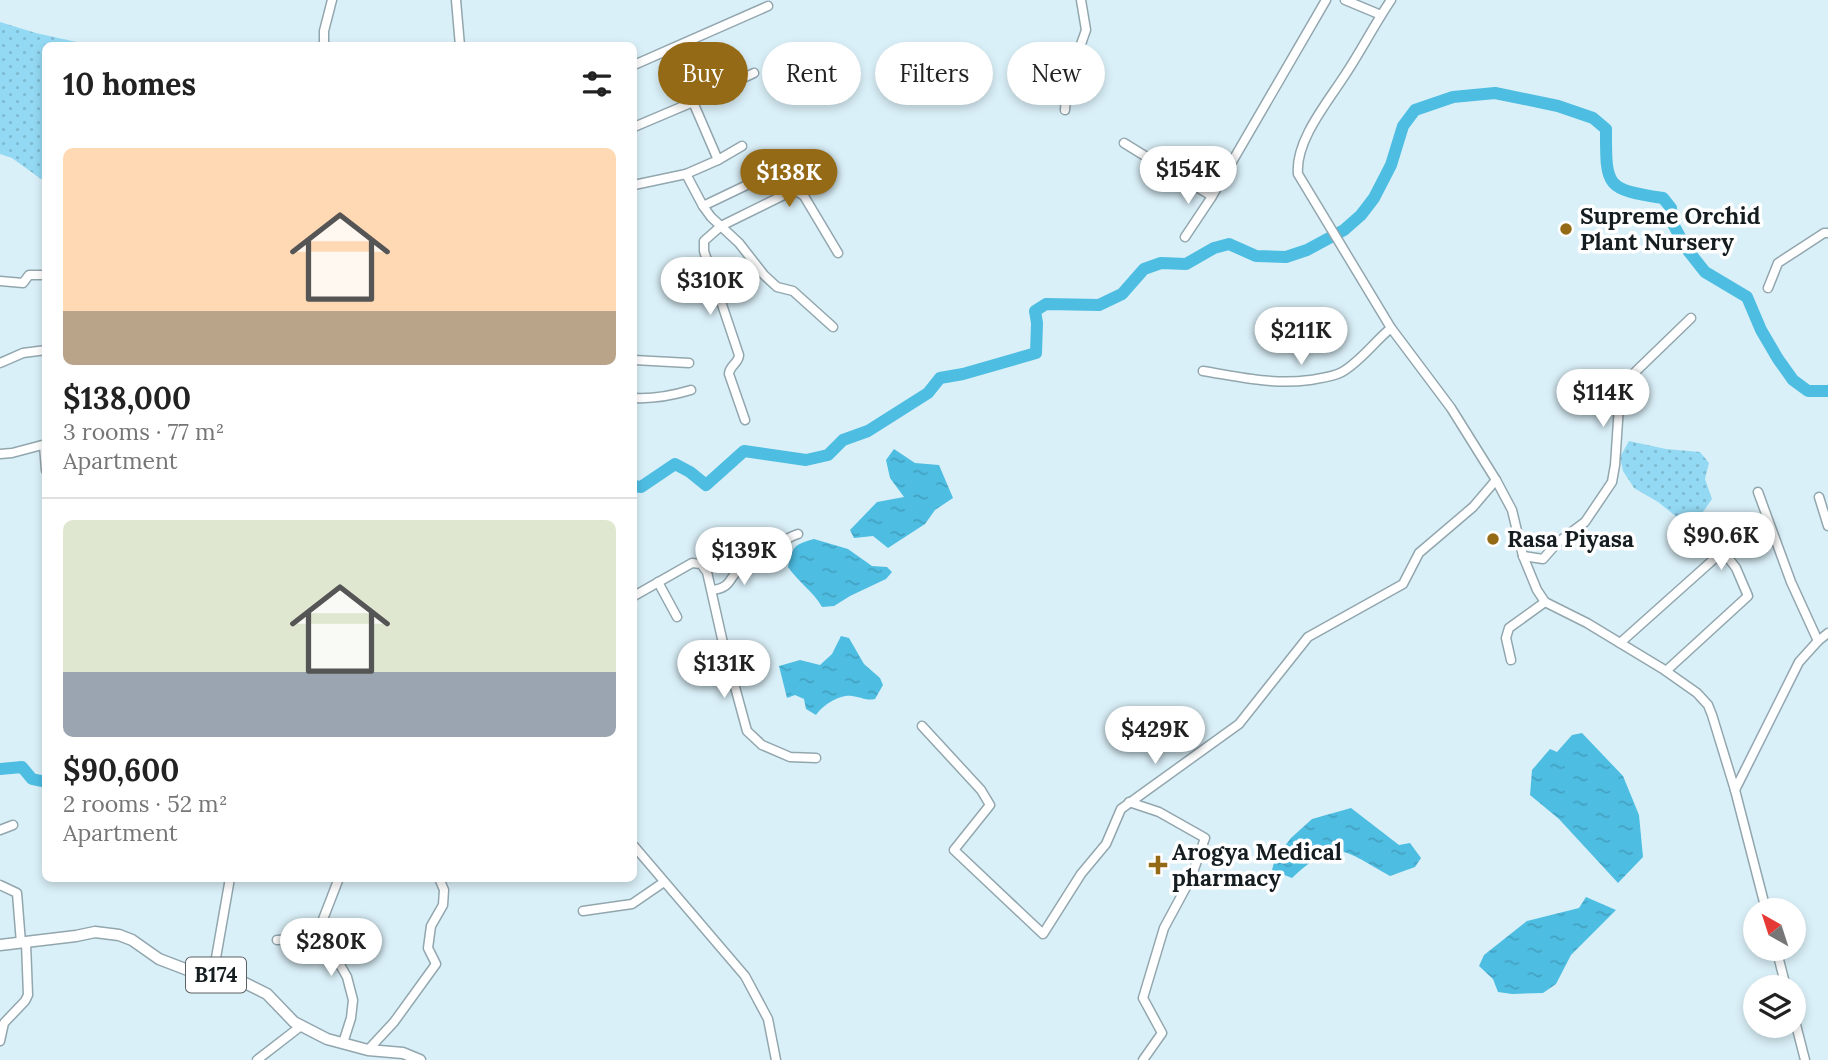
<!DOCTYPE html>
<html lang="en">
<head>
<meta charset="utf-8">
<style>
	body { margin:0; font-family:Lora,serif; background:#f2f2f2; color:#222; height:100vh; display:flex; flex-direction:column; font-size:26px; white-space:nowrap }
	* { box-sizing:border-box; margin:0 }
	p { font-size:23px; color:#767676 }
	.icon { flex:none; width:38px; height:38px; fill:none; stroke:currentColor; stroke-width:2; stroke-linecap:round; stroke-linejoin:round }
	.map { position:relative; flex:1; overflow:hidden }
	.panel { position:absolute; left:42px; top:42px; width:595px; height:840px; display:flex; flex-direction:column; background:#fff; border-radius:10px; box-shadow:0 4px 10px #0003 }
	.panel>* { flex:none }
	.banner { position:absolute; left:658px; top:42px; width:665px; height:63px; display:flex; gap:14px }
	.needle { width:46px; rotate:321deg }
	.controls { position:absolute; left:1743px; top:898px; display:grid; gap:14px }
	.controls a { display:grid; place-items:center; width:63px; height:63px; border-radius:50%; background:#fff; box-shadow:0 4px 10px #0003; font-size:35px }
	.price { position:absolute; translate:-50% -60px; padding:0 16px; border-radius:24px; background:#fff; color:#222; font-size:23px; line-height:46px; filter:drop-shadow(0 2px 4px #0008) }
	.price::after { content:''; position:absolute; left:50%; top:42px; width:21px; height:16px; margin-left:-10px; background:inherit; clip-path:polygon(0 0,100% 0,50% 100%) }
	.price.on { background:#956a16; color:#fff }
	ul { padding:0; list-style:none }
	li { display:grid; align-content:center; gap:14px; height:371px; padding:0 21px }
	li+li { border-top:2px solid #e0e0e0 }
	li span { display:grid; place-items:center; height:217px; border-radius:10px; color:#555 }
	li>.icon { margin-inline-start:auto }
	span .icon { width:126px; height:126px; fill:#fffc; stroke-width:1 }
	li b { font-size:30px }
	h2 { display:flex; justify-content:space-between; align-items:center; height:84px; padding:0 21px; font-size:30px }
	.tag { padding:0 24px; border-radius:32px; background:#fff; box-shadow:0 4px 10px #0003; font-size:24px; line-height:63px }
	.tag.on { background:#956a16; color:#fff }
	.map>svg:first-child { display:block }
	.park { fill:url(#park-dots) }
	.water { fill:url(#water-ripples) }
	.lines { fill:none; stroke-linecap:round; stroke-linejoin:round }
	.river { stroke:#4ebde2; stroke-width:12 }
	.minor-casing { stroke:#92a6ae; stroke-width:11 }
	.major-casing { stroke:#92a6ae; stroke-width:13 }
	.minor { stroke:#fff; stroke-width:8 }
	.major { stroke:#fff; stroke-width:10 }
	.poi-dot { fill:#956a16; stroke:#fff; stroke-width:2.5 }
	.labels { text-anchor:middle; stroke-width:7; stroke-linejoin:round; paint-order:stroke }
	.shield { fill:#fff; stroke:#5b6163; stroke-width:2 }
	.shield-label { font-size:21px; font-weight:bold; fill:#151d20 }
	.poi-label { font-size:23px; font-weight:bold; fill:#151d20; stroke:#fff; text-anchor:start }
</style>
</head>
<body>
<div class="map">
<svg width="1828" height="1060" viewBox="0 0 1828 1060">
	<defs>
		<pattern id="park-dots" width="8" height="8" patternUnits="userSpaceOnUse" patternTransform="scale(1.75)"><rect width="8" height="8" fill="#93d9f3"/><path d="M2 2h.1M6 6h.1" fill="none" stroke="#7ebad0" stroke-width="1.8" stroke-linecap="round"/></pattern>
		<pattern id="water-ripples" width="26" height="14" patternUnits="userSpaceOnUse" patternTransform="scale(1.75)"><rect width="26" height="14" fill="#4ebde2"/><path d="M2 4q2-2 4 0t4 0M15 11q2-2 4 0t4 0" fill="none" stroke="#43a2c2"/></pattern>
	</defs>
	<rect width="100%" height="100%" fill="#daf0f8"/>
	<!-- park -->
	<g class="park">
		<polygon points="0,22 36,33 90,45 46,46 45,180 41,179 12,158 0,154"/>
		<polygon points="1629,441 1666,449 1700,452 1709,463 1705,479 1712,499 1696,522 1683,522 1658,502 1634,488 1623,471 1620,457"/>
	</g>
	<!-- water -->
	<g class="water">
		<polygon points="894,449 915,463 939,465 953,498 935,510 925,524 888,548 873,536 854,538 850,530 877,502 904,497 890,478 886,460"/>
		<path d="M814,539l34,10 24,17 15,1 5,5 -6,7 -36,17 -16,10 -12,1c-9,-16 -24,-25 -34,-40 5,-21 5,-22 26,-28z"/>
		<path d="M841,636l8,2 15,26 16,14 3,7 -8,14c-10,2 -13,-2 -23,-3 -12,-2 -29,9 -36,19l-10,-6 -2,-10 -9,-4 -8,3 -8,-32 21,-6 20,5 12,-11z"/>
		<polygon points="1582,733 1623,776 1639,815 1643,857 1618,883 1559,819 1530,795 1532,770 1550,749 1557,752 1572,735"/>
		<path d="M1351,808l48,37 11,-2 11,15 -6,9 -25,9c-49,-27 -53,-39 -98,2l-20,-8 3,-11 16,-21 21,-19z"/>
		<polygon points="1586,897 1616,910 1571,955 1556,984 1543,993 1512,994 1498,992 1493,979 1479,966 1484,955 1527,921 1579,908"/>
	</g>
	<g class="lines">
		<!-- river -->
		<g class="river">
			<path d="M634,486l7,1 34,-23 15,8 16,13 38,-34 62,9 22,-5 15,-15 25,-9 60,-38 12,-15 23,-4 73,-21 1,-30 -2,-12 11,-7 53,1 23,-11 22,-25 17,-6 25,1 28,-16 15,-4 27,12 30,1 21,-7 37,-20 17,-15 13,-17 17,-33 12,-39 12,-16 38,-13 42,-4 63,13 35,12 13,11c0,58 -1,60 57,69l8,10 1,14 14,26 19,24 42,25 14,33 17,29 15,21 15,11h20"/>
			<polyline points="0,769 22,767 32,779 46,782"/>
		</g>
		<!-- minor casing -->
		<g class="minor-casing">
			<g id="minor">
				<polyline points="456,0 460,46"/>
				<polyline points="1345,0 1381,15"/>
				<path d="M1391,0c-17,25 -31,53 -48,78 -17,26 -48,64 -45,96l93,154 60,80 45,72 16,30 11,46 14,34 8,12 42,21 76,46 34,24 11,12 4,10 23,75 31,120"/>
				<polyline points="324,46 324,31 332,0"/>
				<polyline points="634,65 768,6"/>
				<polyline points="693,102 718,160"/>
				<polyline points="1065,110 1067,84 1086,30 1081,0"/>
				<polyline points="634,127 693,102 754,73"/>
				<polyline points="1124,143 1171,172 1212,196"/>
				<polyline points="686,174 703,206 711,217 739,243 764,275 777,287 793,291 833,327"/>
				<polyline points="634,185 686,174 718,160 742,146"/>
				<polyline points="703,206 749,184"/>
				<polyline points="1185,237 1211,198 1326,0"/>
				<polyline points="0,281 23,283 29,275 46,275"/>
				<polyline points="1768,288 1778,263 1824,233 1828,233"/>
				<polyline points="634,360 689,363"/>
				<polyline points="0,363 23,353 46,350"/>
				<path d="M1203,371c37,6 69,14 107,9 11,-2 23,-3 32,-8 19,-11 32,-30 49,-44"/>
				<path d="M634,398c20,1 37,-2 57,-8"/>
				<path d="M745,420l-16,-46c0,-8 10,-11 10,-19l-35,-104v-10l17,-15 67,-33 10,-1 6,4 34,57"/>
				<polyline points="44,445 46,470"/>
				<polyline points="0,454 12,453 46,444"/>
				<polyline points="1758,492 1791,582 1818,641"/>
				<polyline points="1819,497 1828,526"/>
				<polyline points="1523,556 1543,559 1557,543 1585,522 1612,482 1615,465 1619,406 1631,376 1691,318"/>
				<polyline points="658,582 677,617"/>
				<path d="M712,590c20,-2 16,-12 29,-23 7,-5 17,-8 25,-13 13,-8 16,-15 32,-20"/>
				<polyline points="634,596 692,563 701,564 707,572 723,643 747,731 762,745 790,757 816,758"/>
				<polyline points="1620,643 1723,551 1736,568 1748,596 1666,671"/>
				<polyline points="1511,660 1506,638 1509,628 1545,602"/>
				<polyline points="922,726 981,790 990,805 954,850 1043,934 1081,874 1106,844 1121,809 1239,724 1308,637 1403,584 1419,553 1473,507 1496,480"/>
				<polyline points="1735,790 1799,662 1818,641 1828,633"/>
				<polyline points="1129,802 1159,812 1205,838 1191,878 1164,928 1143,998 1162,1033 1143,1060"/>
				<polyline points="0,830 13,825"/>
				<polyline points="634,846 745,976 768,1019 776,1060"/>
				<polyline points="0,885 17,893 21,943"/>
				<polyline points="583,911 632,904 664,882"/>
				<polyline points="277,940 296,939 310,942 335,956 347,977 353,1000 351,1018 343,1043"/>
				<polyline points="310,942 320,927 339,878"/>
				<polyline points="1776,948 1786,987"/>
				<polyline points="213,975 230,878"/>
				<polyline points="1794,1017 1805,1060"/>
				<polyline points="0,1041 4,1023 25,1001 28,995 26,943"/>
				<polyline points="368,1050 394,1022 436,964 428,948 431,926 443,905 444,890 439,878"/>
				<polyline points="257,1060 301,1026"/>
			</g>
		</g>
		<!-- major casing -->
		<g class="major-casing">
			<polyline id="major" points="0,945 76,936 95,932 119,935 132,940 159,959 193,972 237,979 267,994 294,1022 327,1039 368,1050 403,1053 420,1060"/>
		</g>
		<!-- minor -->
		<use href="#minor" class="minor"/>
		<!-- major -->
		<use href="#major" class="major"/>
	</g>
	<!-- markers -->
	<g class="poi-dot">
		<circle cx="1566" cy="229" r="7"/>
		<circle cx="1493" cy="539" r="7"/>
		<path d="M1154.5 854.5h7v7h7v7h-7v7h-7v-7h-7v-7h7z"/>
	</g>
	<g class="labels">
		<!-- shield labels -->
		<rect class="shield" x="186" y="957.5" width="60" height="35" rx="5"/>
		<g class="shield-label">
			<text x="216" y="982">B174</text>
		</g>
		<!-- poi labels -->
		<g class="poi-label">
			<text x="1580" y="224">Supreme Orchid<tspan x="1580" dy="26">Plant Nursery</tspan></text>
			<text x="1507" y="547">Rasa Piyasa</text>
			<text x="1172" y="860">Arogya Medical<tspan x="1172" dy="26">pharmacy</tspan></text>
		</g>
	</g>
</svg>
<div class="controls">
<a><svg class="needle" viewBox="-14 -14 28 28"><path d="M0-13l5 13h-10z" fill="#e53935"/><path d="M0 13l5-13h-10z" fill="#767676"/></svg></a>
<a><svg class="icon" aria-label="layers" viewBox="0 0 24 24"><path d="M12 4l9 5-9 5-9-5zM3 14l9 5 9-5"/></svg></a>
</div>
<b class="price" style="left:1188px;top:206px">$154K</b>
<b class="price on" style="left:789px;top:209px">$138K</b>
<b class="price" style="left:710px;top:317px">$310K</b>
<b class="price" style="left:1301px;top:367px">$211K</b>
<b class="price" style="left:1603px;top:429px">$114K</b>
<b class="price" style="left:1721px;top:572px">$90.6K</b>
<b class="price" style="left:744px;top:587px">$139K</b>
<b class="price" style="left:724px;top:700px">$131K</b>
<b class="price" style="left:1155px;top:766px">$429K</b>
<b class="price" style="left:331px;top:978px">$280K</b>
<div class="banner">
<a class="tag on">Buy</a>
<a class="tag">Rent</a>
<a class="tag">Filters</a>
<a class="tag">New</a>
</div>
<section class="panel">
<h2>10 homes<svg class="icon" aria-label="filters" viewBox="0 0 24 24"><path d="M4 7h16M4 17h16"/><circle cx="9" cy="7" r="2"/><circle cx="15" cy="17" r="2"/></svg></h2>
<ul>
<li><span style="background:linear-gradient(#ffd9b3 75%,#b9a48a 0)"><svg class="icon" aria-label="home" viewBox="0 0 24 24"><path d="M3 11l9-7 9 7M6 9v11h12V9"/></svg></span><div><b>$138,000</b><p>3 rooms · 77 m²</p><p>Apartment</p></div></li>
<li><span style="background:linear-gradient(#dfe7d0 70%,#9aa5b1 0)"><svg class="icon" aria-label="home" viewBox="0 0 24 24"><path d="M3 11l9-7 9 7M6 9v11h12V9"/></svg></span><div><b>$90,600</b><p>2 rooms · 52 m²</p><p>Apartment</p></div></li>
</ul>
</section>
</div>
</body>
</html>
